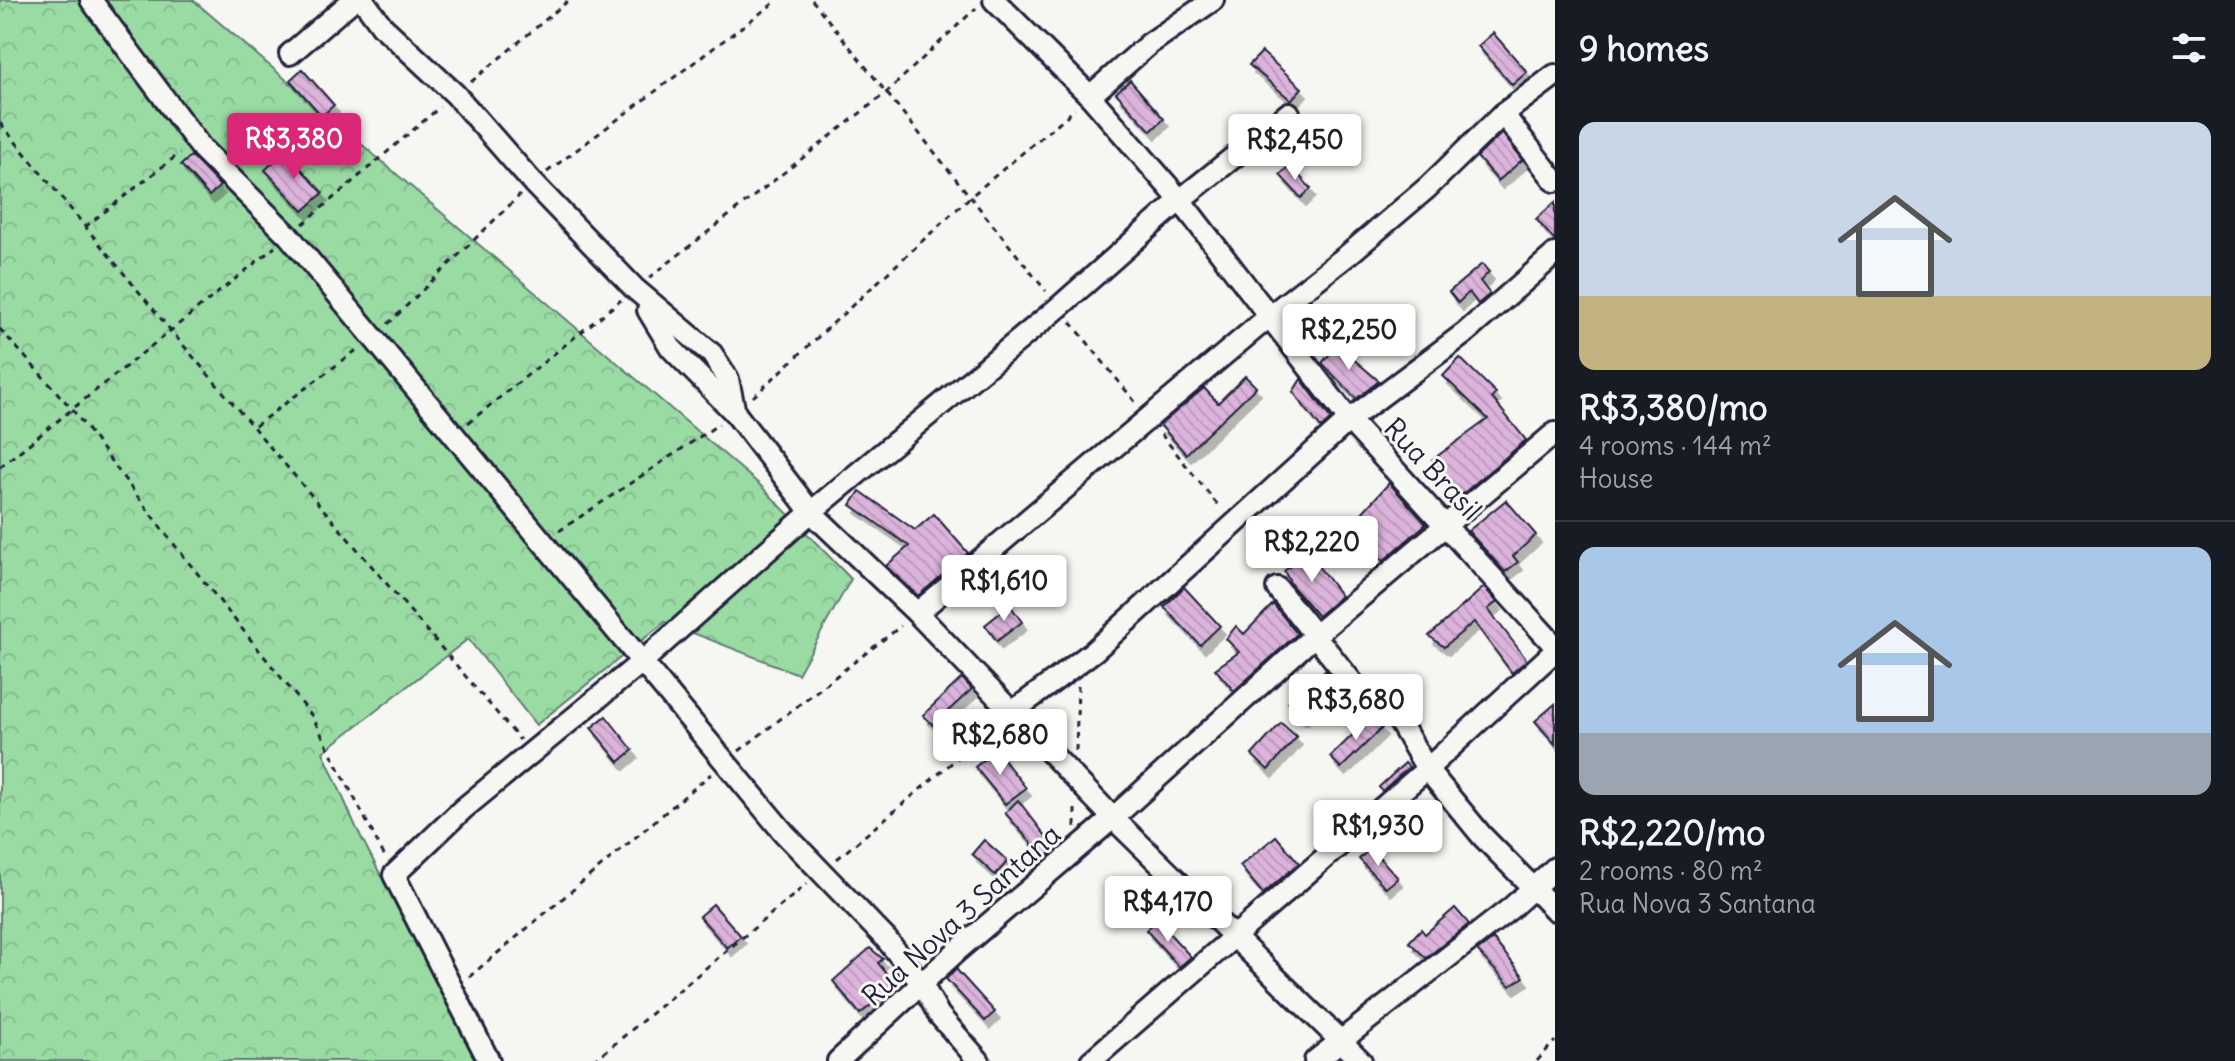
<!DOCTYPE html>
<html lang="en">
<head>
<meta charset="utf-8">
<style>
	body { margin:0; font-family:Delius,sans-serif; background:#242831; color:#f1f3f6; height:100vh; display:flex; flex-direction:column; font-size:30px; white-space:nowrap }
	* { box-sizing:border-box; margin:0 }
	p { font-size:26px; color:#9ea1a6 }
	.icon { flex:none; width:44px; height:44px; fill:none; stroke:currentColor; stroke-width:2; stroke-linecap:round; stroke-linejoin:round }
	.map { position:relative; flex:1; overflow:hidden }
	.drawer { display:flex; flex-direction:column; background:#171b24; width:680px }
	.drawer>* { flex:none }
	.price { position:absolute; translate:-50% -68px; padding:0 18px; border-radius:8px; background:#fff; color:#222; font-size:26px; line-height:52px; filter:drop-shadow(0 2px 4px #0008) }
	.price::after { content:''; position:absolute; left:50%; top:48px; width:24px; height:18px; margin-left:-12px; background:inherit; clip-path:polygon(0 0,100% 0,50% 100%) }
	.price.selected { background:#db2777; color:#fff }
	ul { padding:0; list-style:none }
	li { display:grid; align-content:center; gap:16px; height:424px; padding:0 24px }
	li+li { border-top:2px solid #363941 }
	li span { display:grid; place-items:center; height:248px; border-radius:16px; color:#555 }
	li>.icon { margin-inline-start:auto }
	span .icon { width:144px; height:144px; fill:#fffc; stroke-width:1 }
	li b { font-size:34px }
	h2 { display:flex; justify-content:space-between; align-items:center; height:96px; padding:0 24px; font-size:34px }
	main { display:flex; flex:1; min-height:0 }
	.map>svg:first-child { display:block }
	.forest { fill:url(#forest-crowns); stroke:#5e7e70; stroke-width:2 }
	.building { fill:url(#building-back-hatch); stroke:#22223b; stroke-width:2; filter:url(#shadow) }
	.lines { fill:none; stroke-linecap:round; stroke-linejoin:round }
	.minor-casing { stroke:#22223b; stroke-width:26 }
	.path { stroke:#22223b; stroke-width:3; stroke-dasharray:6 6; stroke-linecap:butt }
	.minor { stroke:#f6f6f2; stroke-width:20 }
	.labels { text-anchor:middle; stroke-width:6; stroke-linejoin:round; paint-order:stroke }
	.street-label { font-size:28px; fill:#22223b; stroke:#f6f6f2 }
</style>
</head>
<body>
<main>
<div class="map">
<svg width="1555" height="1061" viewBox="0 0 1555 1061">
	<defs>
		<pattern id="forest-crowns" width="20" height="18" patternUnits="userSpaceOnUse" patternTransform="scale(2)"><rect width="20" height="18" fill="#9adba4"/><path d="M2 6a3 3 0 1 1 6 0M12 15a3 3 0 1 1 6 0" fill="none" stroke="#84bc8e"/></pattern>
		<pattern id="building-back-hatch" width="6" height="6" patternUnits="userSpaceOnUse" patternTransform="scale(2)"><rect width="6" height="6" fill="#dcb4db"/><path d="M-1 5l2 2M0 0l6 6M5-1l2 2" fill="none" stroke="#bc9abd"/></pattern>
		<filter id="shadow"><feDropShadow dx="5" dy="8" stdDeviation="0" flood-color="#0004"/></filter>
	</defs>
	<rect width="100%" height="100%" fill="#f6f6f2"/>
	<filter id="ink" filterUnits="userSpaceOnUse"><feTurbulence type="fractalNoise" baseFrequency=".0125" numOctaves="2"/><feDisplacementMap in="SourceGraphic" scale="16" xChannelSelector="R" yChannelSelector="G"/><feConvolveMatrix kernelMatrix="1 2 1 2 8 2 1 2 1" color-interpolation-filters="sRGB"/></filter>
	<g filter="url(#ink)">
		<!-- forest -->
		<polygon class="forest" points="0,0 193,0 760,485 851,579 798,674 665,622 536,725 468,639 323,752 356,827 476,1061 0,1061"/>
		<!-- building -->
		<g class="building">
			<polygon points="1493,33 1527,72 1512,85 1478,46"/>
			<polygon points="1262,52 1302,88 1291,100 1249,65"/>
			<polygon points="302,69 334,105 322,116 290,80"/>
			<polygon points="1130,80 1164,119 1151,131 1116,93"/>
			<polygon points="1502,133 1522,160 1498,181 1477,157"/>
			<polygon points="285,151 323,193 303,211 265,170"/>
			<polygon points="191,156 220,186 209,196 181,165"/>
			<polygon points="1290,165 1311,189 1301,198 1280,175"/>
			<polygon points="1555,202 1555,241 1536,219"/>
			<polygon points="1482,264 1489,272 1480,281 1490,294 1478,304 1469,292 1458,303 1449,292"/>
			<polygon points="1337,345 1379,381 1356,399 1322,363"/>
			<polygon points="1460,358 1496,393 1492,398 1526,440 1458,498 1432,460 1488,419 1443,376"/>
			<polygon points="1245,376 1256,387 1186,454 1160,425 1204,388 1218,403"/>
			<polygon points="1301,379 1331,419 1321,428 1293,392"/>
			<polygon points="1389,483 1426,524 1383,561 1351,525"/>
			<polygon points="860,491 915,530 934,514 968,553 918,596 886,566 909,546 851,505"/>
			<polygon points="1506,500 1536,535 1513,556 1518,562 1505,572 1468,531"/>
			<polygon points="1308,553 1341,596 1318,616 1292,586 1284,571"/>
			<polygon points="1184,587 1220,626 1200,645 1164,607"/>
			<polygon points="1484,587 1497,602 1488,609 1527,660 1512,673 1474,622 1444,647 1429,636"/>
			<polygon points="1273,604 1297,634 1234,691 1215,669 1239,652 1226,639 1236,626 1244,634"/>
			<polygon points="1010,605 1022,622 997,641 985,625"/>
			<polygon points="1325,670 1338,686 1301,717 1288,702"/>
			<polygon points="962,678 972,689 933,725 923,715"/>
			<polygon points="1555,704 1555,744 1535,721"/>
			<polygon points="606,716 633,750 619,762 591,728"/>
			<polygon points="1371,717 1382,728 1341,768 1330,757"/>
			<polygon points="1281,723 1297,737 1268,770 1252,755"/>
			<polygon points="996,750 1026,788 1005,804 975,767"/>
			<polygon points="1405,763 1409,767 1382,791 1379,787"/>
			<polygon points="1018,800 1055,848 1045,859 1005,813"/>
			<polygon points="1346,816 1348,820 1328,838 1324,831"/>
			<polygon points="1276,836 1299,863 1263,894 1240,866"/>
			<polygon points="984,840 1008,861 995,875 972,854"/>
			<polygon points="1371,848 1398,878 1386,888 1359,859"/>
			<polygon points="713,904 741,936 727,948 699,916"/>
			<polygon points="1455,908 1469,924 1426,958 1409,942 1421,929 1425,934"/>
			<polygon points="1157,920 1191,957 1179,967 1146,930"/>
			<polygon points="1493,939 1524,977 1510,986 1477,951"/>
			<polygon points="870,948 883,959 878,963 896,985 860,1014 833,981"/>
			<polygon points="956,969 995,1012 985,1021 946,979"/>
		</g>
		<g class="lines">
			<!-- minor casing -->
			<g class="minor-casing">
				<g id="minor">
					<polyline points="91,0 202,149 289,236 784,833 887,940 922,984 939,1015 979,1061"/>
					<polyline points="363,0 382,26 455,94 533,183 635,289 712,354 728,379 735,413 811,512 917,613 1113,818 1361,1061"/>
					<polyline points="994,0 1090,96 1180,200 1349,420 1555,646"/>
					<polyline points="290,54 353,0"/>
					<polyline points="1090,96 1149,44 1213,0"/>
					<polyline points="1503,114 1555,181"/>
					<polyline points="648,310 671,348 735,413"/>
					<polyline points="1277,588 1356,687 1399,721 1427,769 1482,836 1555,910"/>
					<polyline points="917,613 1271,315 1349,254 1427,188 1503,114 1555,75"/>
					<polyline points="1011,713 1094,651 1349,420 1465,333 1555,254"/>
					<polyline points="489,1061 394,875 463,809 643,661 811,512 1059,307 1180,200 1289,113"/>
					<polyline points="838,1061 958,950 1113,818 1313,637 1555,433"/>
					<polyline points="1091,1061 1427,769 1555,651"/>
					<polyline points="1315,1061 1511,908 1555,868"/>
				</g>
			</g>
			<!-- path -->
			<g class="path">
				<polyline points="812,0 1046,291"/>
				<polyline points="471,82 569,0"/>
				<polyline points="0,123 172,332 520,740"/>
				<polyline points="547,172 778,0"/>
				<polyline points="303,224 440,107"/>
				<polyline points="85,227 180,153"/>
				<polyline points="649,278 886,93 976,8"/>
				<polyline points="1071,322 1136,403"/>
				<polyline points="388,324 520,195"/>
				<polyline points="0,329 72,409 165,533 312,716 385,857"/>
				<polyline points="753,397 970,197 1075,109"/>
				<polyline points="468,423 621,300"/>
				<polyline points="255,426 358,349"/>
				<polyline points="1161,434 1221,509"/>
				<polyline points="0,467 275,247"/>
				<polyline points="559,531 719,424"/>
				<polyline points="739,751 901,626"/>
				<polyline points="1076,751 1078,686"/>
				<polyline points="1075,827 1075,806"/>
				<polyline points="837,859 997,725"/>
				<polyline points="469,977 711,774"/>
				<polyline points="594,1061 807,884"/>
				<polyline points="1537,1061 1555,1041"/>
			</g>
			<!-- minor -->
			<use href="#minor" class="minor"/>
		</g>
	</g>
	<g class="labels">
		<!-- street labels -->
		<g class="street-label">
			<text transform="translate(1433 469) rotate(47)" y="10">Rua Brasil</text>
			<text transform="translate(961 915) rotate(-42)" y="10">Rua Nova 3 Santana</text>
		</g>
	</g>
</svg>
<b class="price selected" style="left:294px;top:181px">R$3,380</b>
<b class="price" style="left:1295px;top:182px">R$2,450</b>
<b class="price" style="left:1349px;top:372px">R$2,250</b>
<b class="price" style="left:1312px;top:584px">R$2,220</b>
<b class="price" style="left:1004px;top:623px">R$1,610</b>
<b class="price" style="left:1356px;top:742px">R$3,680</b>
<b class="price" style="left:1000px;top:777px">R$2,680</b>
<b class="price" style="left:1378px;top:868px">R$1,930</b>
<b class="price" style="left:1168px;top:944px">R$4,170</b>
</div>
<section class="drawer">
<h2>9 homes<svg class="icon" aria-label="filters" viewBox="0 0 24 24"><path d="M4 7h16M4 17h16"/><circle cx="9" cy="7" r="2"/><circle cx="15" cy="17" r="2"/></svg></h2>
<ul>
<li><span style="background:linear-gradient(#c9d6e8 70%,#c2b280 0)"><svg class="icon" aria-label="home" viewBox="0 0 24 24"><path d="M3 11l9-7 9 7M6 9v11h12V9"/></svg></span><div><b>R$3,380/mo</b><p>4 rooms · 144 m²</p><p>House</p></div></li>
<li><span style="background:linear-gradient(#a9c7e8 75%,#9aa5b1 0)"><svg class="icon" aria-label="home" viewBox="0 0 24 24"><path d="M3 11l9-7 9 7M6 9v11h12V9"/></svg></span><div><b>R$2,220/mo</b><p>2 rooms · 80 m²</p><p>Rua Nova 3 Santana</p></div></li>
</ul>
</section>
</main>
</body>
</html>
